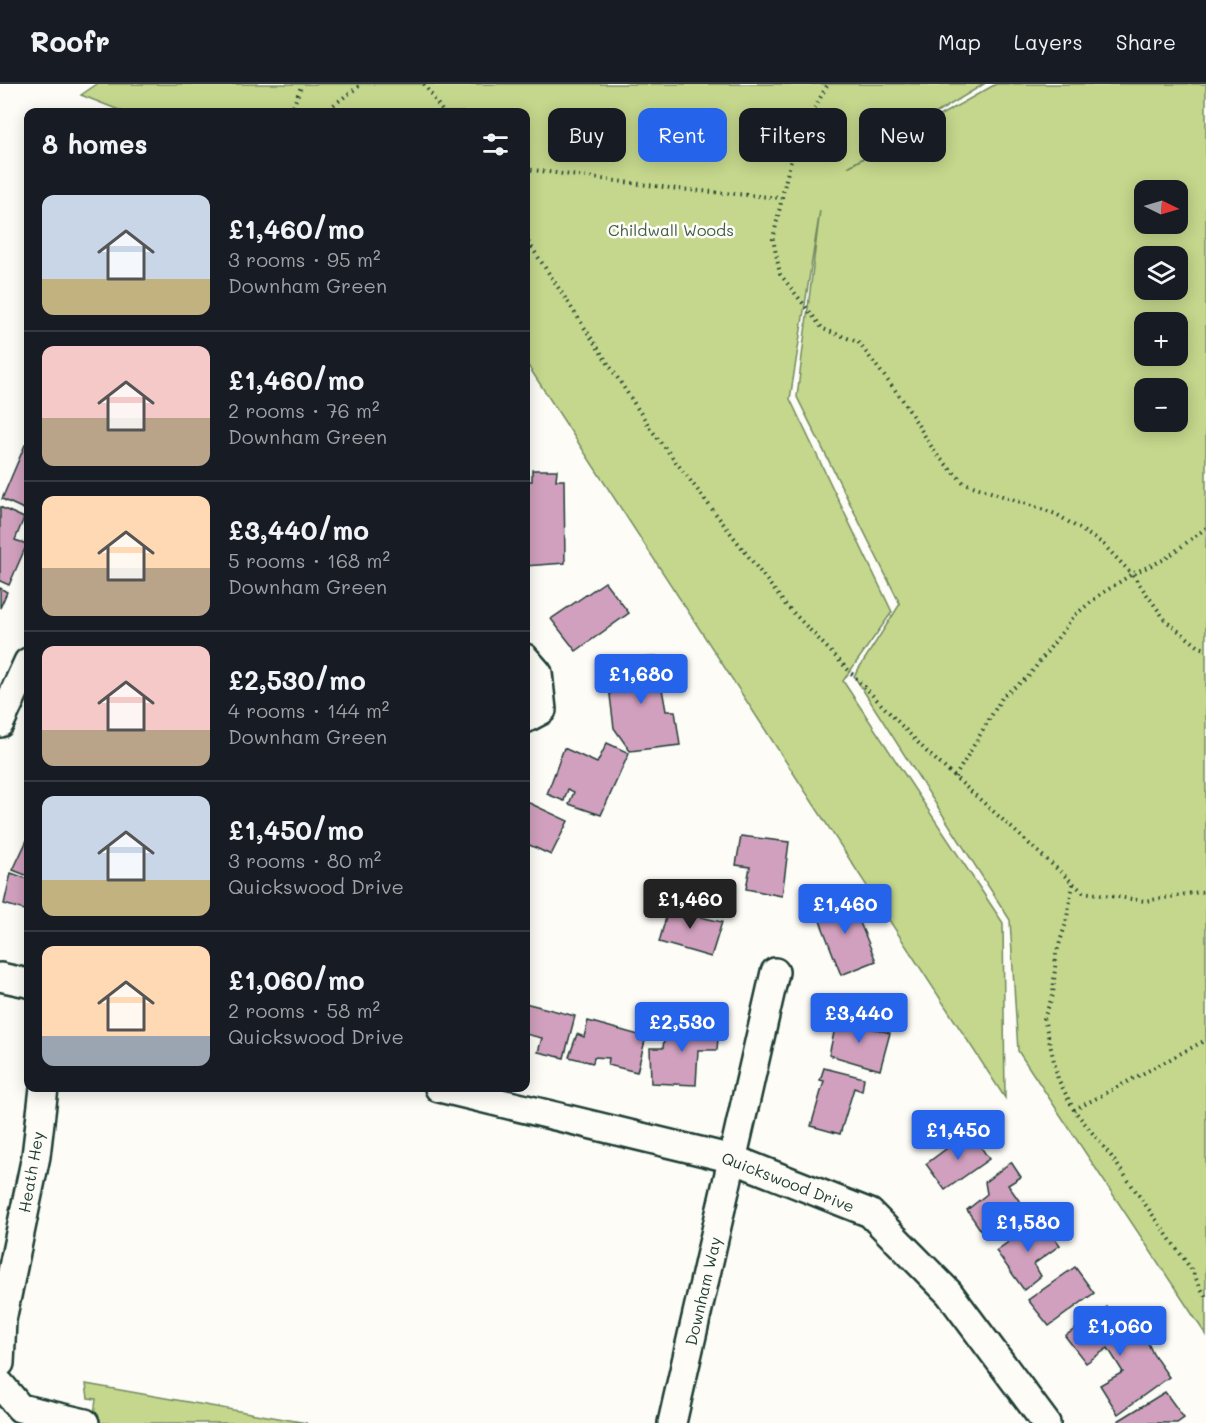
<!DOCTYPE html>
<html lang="en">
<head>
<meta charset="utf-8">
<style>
	body { margin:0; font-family:Mali,sans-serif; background:#242831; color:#f1f3f6; height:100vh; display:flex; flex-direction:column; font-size:22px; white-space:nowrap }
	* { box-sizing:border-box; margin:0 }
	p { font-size:20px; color:#9ea1a6 }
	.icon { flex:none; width:33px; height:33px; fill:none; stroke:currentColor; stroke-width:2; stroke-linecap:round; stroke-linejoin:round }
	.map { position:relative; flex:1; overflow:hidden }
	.panel { position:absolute; left:24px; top:24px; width:506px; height:984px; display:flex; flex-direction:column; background:#171b24; border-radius:12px; box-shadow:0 3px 15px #0003 }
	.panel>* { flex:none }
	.banner { position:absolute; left:548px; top:24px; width:568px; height:54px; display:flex; gap:12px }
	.needle { width:39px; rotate:95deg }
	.tools { position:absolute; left:1134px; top:96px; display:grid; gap:12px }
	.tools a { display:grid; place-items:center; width:54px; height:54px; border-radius:12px; background:#171b24; box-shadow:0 3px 15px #0003; font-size:30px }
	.price { position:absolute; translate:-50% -51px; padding:0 14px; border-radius:6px; background:#2563eb; color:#fff; font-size:20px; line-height:39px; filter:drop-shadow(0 2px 3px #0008) }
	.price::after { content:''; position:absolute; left:50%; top:36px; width:18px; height:14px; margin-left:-9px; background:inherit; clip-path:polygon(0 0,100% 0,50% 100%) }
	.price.on { background:#222; color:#fff }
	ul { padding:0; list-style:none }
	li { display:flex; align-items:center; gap:18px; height:150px; padding:0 18px }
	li+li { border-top:2px solid #363941 }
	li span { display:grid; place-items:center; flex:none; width:168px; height:120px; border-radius:12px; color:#555 }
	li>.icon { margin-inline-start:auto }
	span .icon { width:72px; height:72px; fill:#fffc; stroke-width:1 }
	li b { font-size:26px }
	h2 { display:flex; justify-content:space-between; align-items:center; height:72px; padding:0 18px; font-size:26px }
	.chip { padding:0 21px; border-radius:12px; background:#171b24; box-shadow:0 3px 15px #0003; font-size:21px; line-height:54px }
	.chip.on { background:#2563eb; color:#fff }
	header { display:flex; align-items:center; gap:36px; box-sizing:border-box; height:84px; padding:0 30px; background:#171b24; border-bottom:2px solid #363941 }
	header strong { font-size:28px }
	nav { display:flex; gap:33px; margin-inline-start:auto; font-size:21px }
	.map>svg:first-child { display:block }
	.green { fill:#c4d78c; stroke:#728a60; stroke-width:1.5; fill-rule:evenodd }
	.building { fill:#d1a0be; stroke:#1f3d34; stroke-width:1.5 }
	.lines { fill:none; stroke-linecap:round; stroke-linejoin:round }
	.minor-casing { stroke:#1f3d34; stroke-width:32 }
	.path { stroke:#1f3d34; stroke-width:4; stroke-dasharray:1.5 4.5; stroke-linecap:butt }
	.minor { stroke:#fdfcf7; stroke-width:27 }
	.labels { text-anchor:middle; stroke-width:5; stroke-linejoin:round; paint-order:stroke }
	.park-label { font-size:16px; fill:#405c46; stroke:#fdfcf7 }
	.street-label { font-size:16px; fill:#1f3d34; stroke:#fdfcf7 }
</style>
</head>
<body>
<header>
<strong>Roofr</strong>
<nav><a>Map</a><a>Layers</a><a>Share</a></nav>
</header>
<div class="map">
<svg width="1206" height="1339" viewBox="0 0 1206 1339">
	<rect width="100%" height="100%" fill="#fdfcf7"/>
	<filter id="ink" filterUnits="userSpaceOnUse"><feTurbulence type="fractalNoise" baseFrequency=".0167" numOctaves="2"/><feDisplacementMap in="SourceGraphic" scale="12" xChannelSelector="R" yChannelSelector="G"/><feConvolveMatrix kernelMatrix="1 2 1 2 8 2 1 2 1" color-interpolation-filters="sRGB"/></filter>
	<g filter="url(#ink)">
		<!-- green -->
		<g class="green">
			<path d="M97,0h887l-136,83 148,-83h210v1251l-188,-284 -8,-131 -156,-244 46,-72 -103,-207 23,-187 -30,189 102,213 -49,69 160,242 2,175 -480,-737v-249h-401l-43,-17zM1178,106v34h-34v-34zM1178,172v34h-34v-34zM1144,238h34v34h-34zM1178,304v34h-34v-34z"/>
			<polygon points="86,1300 307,1339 93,1339 96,1315 88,1314"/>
		</g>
		<!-- building -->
		<g class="building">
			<polygon points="25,361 28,362 28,427 2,415"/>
			<polygon points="532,386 557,386 556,396 564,396 565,479 525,482 525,397 532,397"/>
			<polygon points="0,423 24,434 15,456 27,460 9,501 0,497"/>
			<polygon points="605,498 629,529 576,567 551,535"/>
			<polygon points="0,504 7,508 0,524"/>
			<polygon points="656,572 666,627 675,627 680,661 630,667 614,644 606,579"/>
			<polygon points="607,659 629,669 601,731 569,720 574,708 568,705 564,717 547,710 564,664 597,679"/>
			<polygon points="525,717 568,737 551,771 525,759"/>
			<polygon points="741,752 789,758 782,812 746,805 750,783 736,781"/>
			<polygon points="28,754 28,792 13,786"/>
			<polygon points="11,789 28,795 28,827 4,820"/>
			<polygon points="848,810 876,877 841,891 815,824"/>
			<polygon points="685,815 698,818 696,832 722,838 711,873 659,858 669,823 682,828"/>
			<polygon points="525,919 575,932 564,974 538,968 542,954 525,950"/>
			<polygon points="837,935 890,949 880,986 829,971"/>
			<polygon points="588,937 646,953 637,988 608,981 609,974 594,973 593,979 569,973 577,950 584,953"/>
			<polygon points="666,939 719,942 717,966 698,966 696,1001 651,999 650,964 663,964"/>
			<polygon points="824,984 864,994 862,1007 854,1004 840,1050 811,1042 824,997 820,996"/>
			<polygon points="970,1047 989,1075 945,1106 926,1080"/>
			<polygon points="1011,1078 1021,1093 1008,1101 1025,1125 986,1154 967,1126 987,1110 985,1098"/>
			<polygon points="1040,1135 1060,1161 1034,1180 1041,1192 1024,1206 996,1167"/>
			<polygon points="1075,1183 1094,1209 1049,1242 1028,1216"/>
			<polygon points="1107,1223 1123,1248 1131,1239 1144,1243 1152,1256 1148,1259 1153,1270 1169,1293 1118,1330 1100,1301 1123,1288 1108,1264 1086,1279 1065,1252"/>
			<polygon points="1165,1308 1184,1334 1177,1339 1120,1339 1118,1337"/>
		</g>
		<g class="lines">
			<!-- minor casing -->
			<g class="minor-casing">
				<g id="minor">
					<polyline points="525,574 538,589 542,626 525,635"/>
					<polyline points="0,639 28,578"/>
					<polyline points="0,893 28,899"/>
					<polyline points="439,1004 733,1075 870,1129 949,1209 1046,1339"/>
					<polyline points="0,1279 2,1236 36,1072 44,1004"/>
					<polyline points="0,1300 20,1324 85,1339"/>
					<polyline points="672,1339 775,888"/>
				</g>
			</g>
			<!-- path -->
			<g class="path">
				<polyline points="424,0 443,28"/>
				<polyline points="291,28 302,0"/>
				<polyline points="324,28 362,0"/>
				<polyline points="525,85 678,105 782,114 773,155 780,190 823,245 858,258 902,315 936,370 964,399 1056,430 1102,459 1132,490 1166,537 1199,563 1206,565"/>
				<path d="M782,114c9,-48 22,-72 46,-114"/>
				<polyline points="525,153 653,348 785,520 927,668 1083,808 1145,817 1206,807"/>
				<polyline points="955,693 1003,612 1028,593 1075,531 1101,510 1132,490 1165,475 1206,444"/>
				<polyline points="1073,800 1066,839 1056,870 1053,911 1044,934 1058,995 1074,1026 1111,1072 1191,1185 1206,1214"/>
				<polyline points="1074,1026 1206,956"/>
			</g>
			<!-- minor -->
			<use href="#minor" class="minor"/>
		</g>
	</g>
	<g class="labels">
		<!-- park labels -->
		<g class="park-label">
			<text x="671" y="152">Childwall Woods</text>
		</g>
		<!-- street labels -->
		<g class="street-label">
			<text transform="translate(31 1088) rotate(-80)" y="6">Heath Hey</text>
			<text transform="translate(788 1098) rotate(21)" y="6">Quickswood Drive</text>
			<text transform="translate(703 1207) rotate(-77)" y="6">Downham Way</text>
		</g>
	</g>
</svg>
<div class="tools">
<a><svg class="needle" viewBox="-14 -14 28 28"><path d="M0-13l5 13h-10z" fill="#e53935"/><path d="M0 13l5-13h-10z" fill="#9ea1a6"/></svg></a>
<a><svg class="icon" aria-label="layers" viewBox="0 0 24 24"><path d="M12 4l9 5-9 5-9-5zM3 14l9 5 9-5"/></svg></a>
<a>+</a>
<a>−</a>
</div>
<b class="price" style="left:641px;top:621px">£1,680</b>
<b class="price on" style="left:690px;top:846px">£1,460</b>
<b class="price" style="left:845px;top:851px">£1,460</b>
<b class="price" style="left:859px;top:960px">£3,440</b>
<b class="price" style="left:682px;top:969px">£2,530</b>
<b class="price" style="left:958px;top:1077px">£1,450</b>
<b class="price" style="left:1028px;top:1169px">£1,580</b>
<b class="price" style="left:1120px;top:1273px">£1,060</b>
<div class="banner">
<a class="chip">Buy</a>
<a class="chip on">Rent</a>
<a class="chip">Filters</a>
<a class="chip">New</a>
</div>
<section class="panel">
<h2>8 homes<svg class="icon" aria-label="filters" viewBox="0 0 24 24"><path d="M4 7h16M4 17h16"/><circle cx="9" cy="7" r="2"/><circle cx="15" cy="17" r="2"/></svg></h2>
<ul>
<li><span style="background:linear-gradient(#c9d6e8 70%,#c2b280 0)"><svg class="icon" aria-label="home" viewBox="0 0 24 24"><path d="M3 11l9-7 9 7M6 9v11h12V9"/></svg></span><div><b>£1,460/mo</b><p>3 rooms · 95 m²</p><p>Downham Green</p></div></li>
<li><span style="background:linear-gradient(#f6c9c9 60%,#b9a48a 0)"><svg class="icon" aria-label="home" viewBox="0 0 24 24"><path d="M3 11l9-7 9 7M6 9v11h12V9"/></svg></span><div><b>£1,460/mo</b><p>2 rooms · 76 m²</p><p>Downham Green</p></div></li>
<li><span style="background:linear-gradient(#ffd9b3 60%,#b9a48a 0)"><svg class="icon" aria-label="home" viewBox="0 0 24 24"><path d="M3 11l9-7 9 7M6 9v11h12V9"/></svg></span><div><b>£3,440/mo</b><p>5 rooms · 168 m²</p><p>Downham Green</p></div></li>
<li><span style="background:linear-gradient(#f6c9c9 70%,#b9a48a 0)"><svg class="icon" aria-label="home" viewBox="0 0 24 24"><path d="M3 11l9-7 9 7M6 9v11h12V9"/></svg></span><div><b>£2,530/mo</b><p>4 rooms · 144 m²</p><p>Downham Green</p></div></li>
<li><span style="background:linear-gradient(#c9d6e8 70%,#c2b280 0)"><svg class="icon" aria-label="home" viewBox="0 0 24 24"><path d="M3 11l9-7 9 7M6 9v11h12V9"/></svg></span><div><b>£1,450/mo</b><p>3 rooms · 80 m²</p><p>Quickswood Drive</p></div></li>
<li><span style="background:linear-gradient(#ffd9b3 75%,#9aa5b1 0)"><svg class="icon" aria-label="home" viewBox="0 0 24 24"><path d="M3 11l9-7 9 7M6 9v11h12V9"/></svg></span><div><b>£1,060/mo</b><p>2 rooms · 58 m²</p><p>Quickswood Drive</p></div></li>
</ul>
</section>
</div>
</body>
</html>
